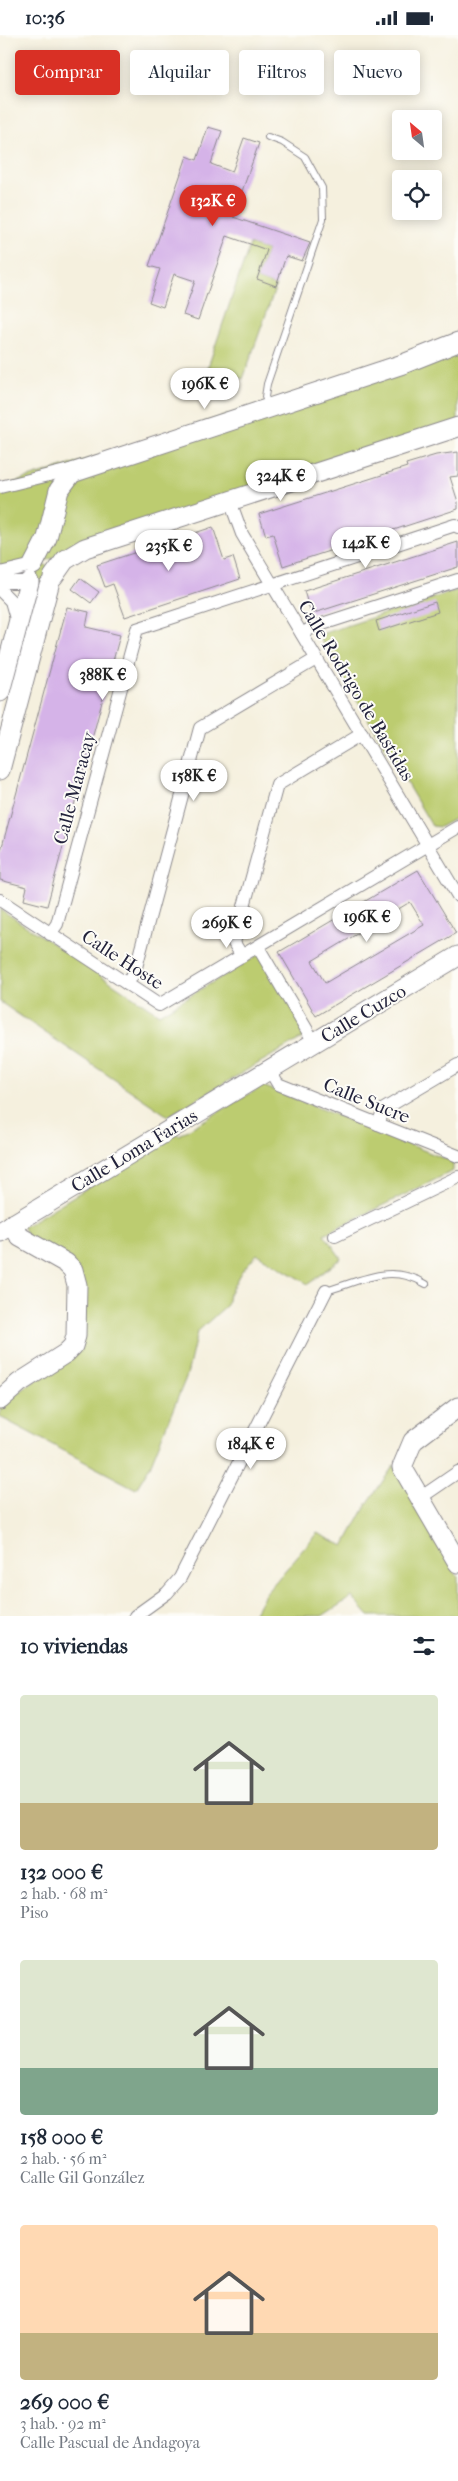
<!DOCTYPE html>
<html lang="es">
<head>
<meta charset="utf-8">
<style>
	body { margin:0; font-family:"IM FELL French Canon",serif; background:#f2f2f3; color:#1f2937; height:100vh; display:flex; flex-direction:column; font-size:19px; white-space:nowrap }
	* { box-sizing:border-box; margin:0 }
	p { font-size:16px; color:#747a83 }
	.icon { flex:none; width:28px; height:28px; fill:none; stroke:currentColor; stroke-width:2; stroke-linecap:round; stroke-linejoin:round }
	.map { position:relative; height:1581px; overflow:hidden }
	.panel { display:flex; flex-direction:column; background:#fff; flex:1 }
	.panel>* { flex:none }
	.guide { position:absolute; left:15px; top:15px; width:429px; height:45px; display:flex; gap:10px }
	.needle { width:32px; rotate:331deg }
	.buttons { position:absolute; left:392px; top:75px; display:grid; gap:10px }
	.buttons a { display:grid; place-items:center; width:50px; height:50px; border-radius:5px; background:#fff; box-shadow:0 2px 12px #0003; font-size:25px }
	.price { position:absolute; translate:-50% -42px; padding:0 11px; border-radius:18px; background:#fff; color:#222; font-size:16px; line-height:32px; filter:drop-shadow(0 1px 2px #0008) }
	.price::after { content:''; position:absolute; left:50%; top:30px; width:15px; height:11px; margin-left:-8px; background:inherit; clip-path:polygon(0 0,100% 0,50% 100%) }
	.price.on { background:#d93025; color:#fff }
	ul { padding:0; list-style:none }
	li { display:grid; align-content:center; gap:10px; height:265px; padding:0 20px }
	li span { display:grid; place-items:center; height:155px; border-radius:5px; color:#555 }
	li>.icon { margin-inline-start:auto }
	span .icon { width:90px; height:90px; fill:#fffc; stroke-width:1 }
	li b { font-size:21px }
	h2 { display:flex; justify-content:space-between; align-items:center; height:60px; padding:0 20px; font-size:21px }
	.pill { padding:0 18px; border-radius:5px; background:#fff; box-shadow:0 2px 12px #0003; font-size:18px; line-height:45px }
	.pill.on { background:#d93025; color:#fff }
	.status { display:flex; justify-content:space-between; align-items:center; height:35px; padding:0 25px; background:#fff; direction:ltr }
	.status svg { height:14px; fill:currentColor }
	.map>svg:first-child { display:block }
	.green { fill:#bccc6f; stroke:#6f7755 }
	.building { fill:#d5b3e8; fill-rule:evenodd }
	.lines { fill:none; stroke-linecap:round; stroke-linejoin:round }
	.lane-casing { stroke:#8c898c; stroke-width:8 }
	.street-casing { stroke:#8c898c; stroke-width:14 }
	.secondary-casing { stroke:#8c898c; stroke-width:21 }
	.lane { stroke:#fff; stroke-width:6 }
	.street { stroke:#fff; stroke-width:12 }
	.secondary { stroke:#fff; stroke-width:19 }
	.labels { text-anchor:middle; stroke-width:4; stroke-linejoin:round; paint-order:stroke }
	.street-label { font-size:19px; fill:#22223b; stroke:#fdfcf7 }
</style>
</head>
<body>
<div class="status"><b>10:36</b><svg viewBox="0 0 49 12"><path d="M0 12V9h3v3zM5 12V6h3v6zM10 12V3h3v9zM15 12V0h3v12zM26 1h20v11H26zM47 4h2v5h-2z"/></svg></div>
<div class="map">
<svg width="458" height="1581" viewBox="0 0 458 1581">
	<rect width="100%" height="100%" fill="#fdfcf7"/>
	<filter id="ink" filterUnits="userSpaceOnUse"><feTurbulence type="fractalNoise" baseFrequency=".02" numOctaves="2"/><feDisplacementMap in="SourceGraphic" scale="10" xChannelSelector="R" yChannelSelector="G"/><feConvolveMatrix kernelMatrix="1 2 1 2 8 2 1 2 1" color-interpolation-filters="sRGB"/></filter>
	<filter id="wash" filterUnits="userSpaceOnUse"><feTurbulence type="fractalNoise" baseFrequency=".0096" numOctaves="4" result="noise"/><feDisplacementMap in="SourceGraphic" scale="20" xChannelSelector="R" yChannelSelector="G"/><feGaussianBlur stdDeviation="1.12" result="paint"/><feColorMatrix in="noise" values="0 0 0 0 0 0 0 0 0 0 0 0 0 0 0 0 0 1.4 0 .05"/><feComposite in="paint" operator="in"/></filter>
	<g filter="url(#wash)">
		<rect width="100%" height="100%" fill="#f5f0de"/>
		<!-- green -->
		<g class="green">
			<polygon points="250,209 267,215 257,244 276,251 243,344 208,332"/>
			<polygon points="458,307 458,396 41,527 51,534 39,553 35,552 27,542 28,537 0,538 0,452"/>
			<polygon points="458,555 458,782 440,792 432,791 318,600"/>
			<polygon points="0,874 159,979 262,918 309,999 168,1081 0,967"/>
			<polygon points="263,1051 453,1127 453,1136 324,1199 341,1223 311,1247 308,1249 257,1219 241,1237 229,1259 227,1270 197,1297 187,1340 150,1431 136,1454 0,1382 0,1371 68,1322 81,1250 26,1200 23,1192 177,1098 179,1100"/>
			<polygon points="394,1430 458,1542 458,1581 369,1581 352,1562 322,1581 253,1581 265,1559 317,1498 344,1511 367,1469"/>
		</g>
		<g id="blocks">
			<!-- building -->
			<g class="building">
				<polygon points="208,92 222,96 211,129 232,137 244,103 259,108 233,182 310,208 302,226 286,221 276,251 257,244 267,215 227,201 198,285 183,280 195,246 174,239 163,272 149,267 160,234 149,231 187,121 197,125"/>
				<polygon points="458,417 458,441 450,442 458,467 458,474 283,531 273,499 266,501 259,479 407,432 406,429 436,420"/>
				<polygon points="213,492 224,525 233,522 240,544 125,582 113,549 105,552 97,530"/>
				<polygon points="458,507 458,532 311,579 304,556"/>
				<polygon points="80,543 99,557 91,568 72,554"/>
				<polygon points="435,567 438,577 379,596 376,586"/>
				<polygon points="67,572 89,577 86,592 120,600 47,871 24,865 27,852 0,845 0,819"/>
				<path d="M418,835l38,63 -140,83 -37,-64zM410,867l14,23 -99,58 -13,-22z"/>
			</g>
		</g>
	</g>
	<g filter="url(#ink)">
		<use href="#blocks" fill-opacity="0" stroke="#8c898c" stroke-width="1"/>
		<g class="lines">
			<!-- lane casing -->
			<g class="lane-casing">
				<g id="lane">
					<polyline points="268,102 282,107 305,122 322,153 323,184 267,349 265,362 269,371"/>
					<path d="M326,1256c37,-11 65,-28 100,-7"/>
				</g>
			</g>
			<!-- street casing -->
			<g class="street-casing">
				<g id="street">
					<polyline points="0,452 78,433"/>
					<polyline points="230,466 242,499 458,861"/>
					<polyline points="0,538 33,530"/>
					<polyline points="0,547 29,547"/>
					<polyline points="0,555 11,566 17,587"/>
					<polyline points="302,599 313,592 458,545"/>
					<polyline points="0,865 159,970 458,792"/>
					<polyline points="50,899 57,889 137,594 455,490 458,492"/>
					<polyline points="258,912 314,1007"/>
					<polyline points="242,921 234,908 277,750 362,699"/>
					<polyline points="127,949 135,936 200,693 316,624"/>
					<polyline points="269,1034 278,1049 458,1121"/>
					<polyline points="378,1089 384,1074 458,1030"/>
					<polyline points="335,1201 458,1142"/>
					<polyline points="420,1463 458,1437"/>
					<polyline points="135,1581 167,1558 180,1543 326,1256"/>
				</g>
			</g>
			<!-- secondary casing -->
			<g class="secondary-casing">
				<g id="secondary">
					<polyline points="33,530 47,503 59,455 72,438 403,329 458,307"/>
					<polyline points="53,542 65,525 85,513 458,392"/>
					<polyline points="0,657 29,547"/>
					<polyline points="0,735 49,550"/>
					<polyline points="0,1197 458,921"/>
					<polyline points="0,1365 19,1348 66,1318 73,1311 76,1301 77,1250 73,1235 66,1228 20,1202 12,1189"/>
					<polyline points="458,1372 413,1406 402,1432 458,1528"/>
				</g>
			</g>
			<!-- lane -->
			<use href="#lane" class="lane"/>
			<!-- street -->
			<use href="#street" class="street"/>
			<!-- secondary -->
			<use href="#secondary" class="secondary"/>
		</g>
	</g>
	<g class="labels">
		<!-- street labels -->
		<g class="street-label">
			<text transform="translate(357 655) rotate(59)" y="7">Calle Rodrigo de Bastidas</text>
			<text transform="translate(74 753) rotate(-75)" y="7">Calle Maracay</text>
			<text transform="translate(123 924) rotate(33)" y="7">Calle Hoste</text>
			<text transform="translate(363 978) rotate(-31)" y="7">Calle Cuzco</text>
			<text transform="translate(367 1065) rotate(22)" y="7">Calle Sucre</text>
			<text transform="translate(134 1115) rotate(-31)" y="7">Calle Loma Farias</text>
		</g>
	</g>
</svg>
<div class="buttons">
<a><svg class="needle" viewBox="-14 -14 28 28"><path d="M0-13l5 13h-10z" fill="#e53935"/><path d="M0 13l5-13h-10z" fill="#747a83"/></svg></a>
<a><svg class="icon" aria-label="locate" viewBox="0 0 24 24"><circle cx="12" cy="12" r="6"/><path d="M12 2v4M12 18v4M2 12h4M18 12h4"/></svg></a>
</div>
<b class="price on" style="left:213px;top:192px">132K €</b>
<b class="price" style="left:205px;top:375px">196K €</b>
<b class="price" style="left:281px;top:467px">324K €</b>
<b class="price" style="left:366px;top:534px">142K €</b>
<b class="price" style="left:169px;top:537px">235K €</b>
<b class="price" style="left:103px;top:666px">388K €</b>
<b class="price" style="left:194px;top:767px">158K €</b>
<b class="price" style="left:367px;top:908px">196K €</b>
<b class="price" style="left:227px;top:914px">269K €</b>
<b class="price" style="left:251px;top:1435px">184K €</b>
<div class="guide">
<a class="pill on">Comprar</a>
<a class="pill">Alquilar</a>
<a class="pill">Filtros</a>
<a class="pill">Nuevo</a>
</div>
</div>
<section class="panel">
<h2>10 viviendas<svg class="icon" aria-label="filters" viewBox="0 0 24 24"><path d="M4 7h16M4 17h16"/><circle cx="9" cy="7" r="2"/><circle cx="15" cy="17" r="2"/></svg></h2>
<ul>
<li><span style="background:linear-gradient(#dfe7d0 70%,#c2b280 0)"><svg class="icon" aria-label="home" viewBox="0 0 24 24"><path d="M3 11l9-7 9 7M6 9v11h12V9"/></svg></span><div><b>132 000 €</b><p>2 hab. · 68 m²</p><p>Piso</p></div></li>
<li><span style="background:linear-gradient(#dfe7d0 70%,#7fa58c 0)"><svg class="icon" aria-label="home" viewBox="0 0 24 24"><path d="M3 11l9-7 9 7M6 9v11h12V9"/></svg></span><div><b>158 000 €</b><p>2 hab. · 56 m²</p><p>Calle Gil González</p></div></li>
<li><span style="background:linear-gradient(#ffd9b3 70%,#c2b280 0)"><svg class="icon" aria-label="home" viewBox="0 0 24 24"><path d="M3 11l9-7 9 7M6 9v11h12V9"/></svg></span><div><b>269 000 €</b><p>3 hab. · 92 m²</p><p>Calle Pascual de Andagoya</p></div></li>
</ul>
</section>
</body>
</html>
